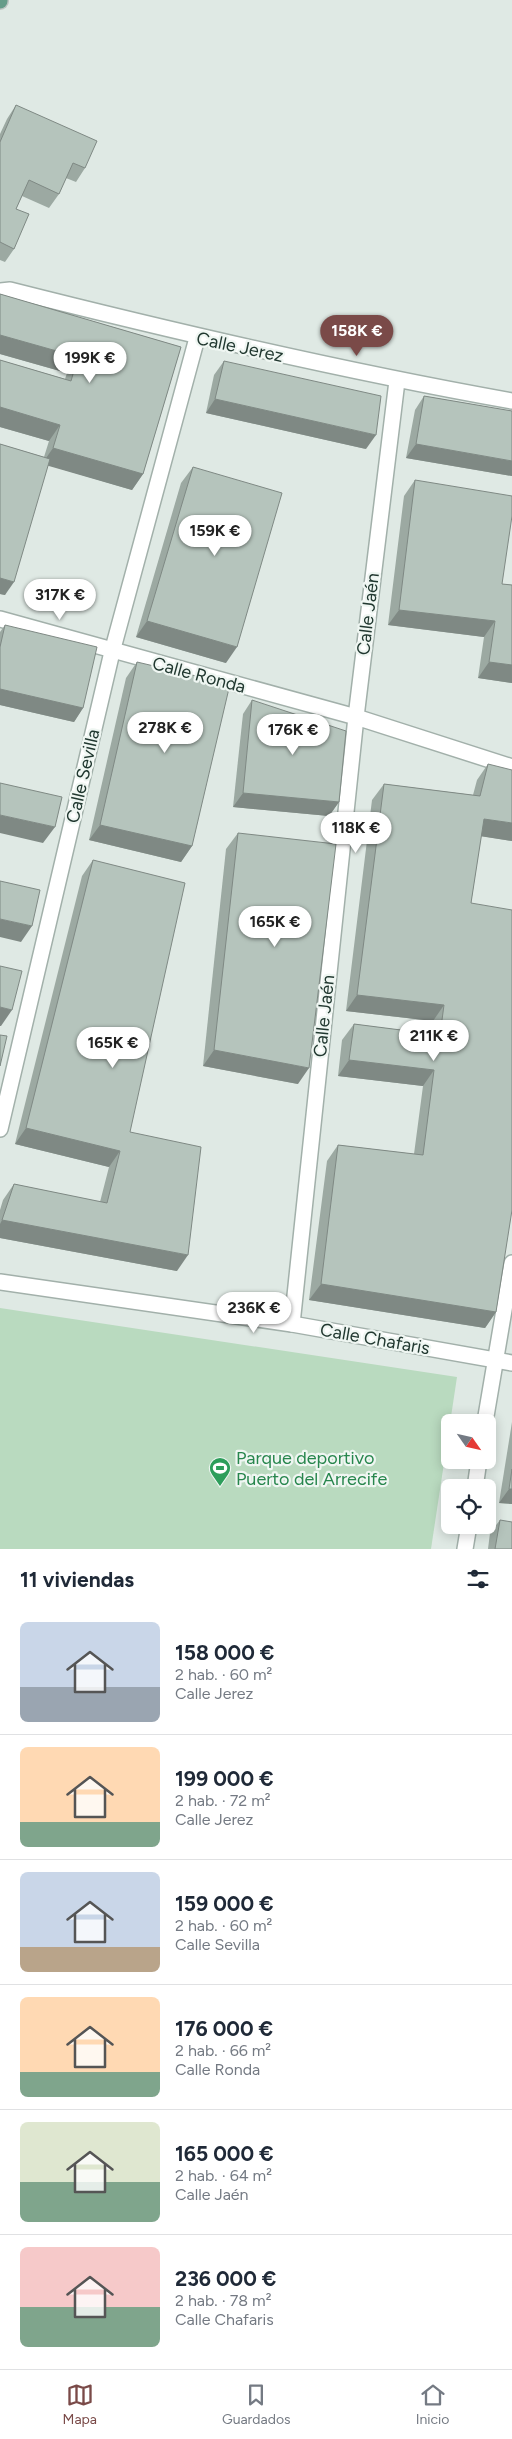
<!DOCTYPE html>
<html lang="es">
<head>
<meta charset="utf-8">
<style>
	body { margin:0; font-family:Figtree,sans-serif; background:#f6f6f7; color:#1f2937; height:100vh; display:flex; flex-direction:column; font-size:19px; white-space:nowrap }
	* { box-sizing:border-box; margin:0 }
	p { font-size:16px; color:#747a83 }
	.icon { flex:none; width:28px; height:28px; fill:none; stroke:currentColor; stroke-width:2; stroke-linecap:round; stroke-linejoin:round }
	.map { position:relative; height:1549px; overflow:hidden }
	.details { display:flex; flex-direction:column; background:#fff; flex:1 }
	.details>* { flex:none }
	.needle { width:32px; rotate:124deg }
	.tools { position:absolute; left:441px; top:1414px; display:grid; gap:10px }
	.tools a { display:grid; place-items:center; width:55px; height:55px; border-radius:8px; background:#fff; box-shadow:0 2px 12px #0003; font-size:25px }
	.price { position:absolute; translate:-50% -42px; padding:0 11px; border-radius:18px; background:#fff; color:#222; font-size:16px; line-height:32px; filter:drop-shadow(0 1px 2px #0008) }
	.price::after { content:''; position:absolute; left:50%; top:30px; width:15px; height:11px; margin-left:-8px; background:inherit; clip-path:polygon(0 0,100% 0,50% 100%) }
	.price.active { background:#7a4a48; color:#fff }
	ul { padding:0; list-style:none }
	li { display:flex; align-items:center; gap:15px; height:125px; padding:0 20px }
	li+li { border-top:1px solid #e0e1e3 }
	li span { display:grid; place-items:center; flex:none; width:140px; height:100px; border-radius:8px; color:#555 }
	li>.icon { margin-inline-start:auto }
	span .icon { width:60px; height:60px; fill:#fffc; stroke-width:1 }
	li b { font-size:21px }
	h2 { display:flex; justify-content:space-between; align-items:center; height:60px; padding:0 20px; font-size:21px }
	.menu { display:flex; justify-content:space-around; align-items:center; height:70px; border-top:1px solid #e0e1e3; background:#fff; font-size:14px; color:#747a83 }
	.menu a { display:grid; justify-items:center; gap:2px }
	.menu .active { color:#7a4a48 }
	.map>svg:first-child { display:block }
	.green { fill:#b9dabf }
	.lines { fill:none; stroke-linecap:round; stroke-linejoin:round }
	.minor-casing { stroke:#a2b0aa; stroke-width:18 }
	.major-casing { stroke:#bcc3c1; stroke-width:18 }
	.minor { stroke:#fff; stroke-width:15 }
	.major { stroke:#669c89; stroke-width:15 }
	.wall { fill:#9ca9a2 }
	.shaded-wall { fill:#7f8984 }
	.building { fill:#b5c4bc; stroke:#7f8984 }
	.labels { text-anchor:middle; stroke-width:4.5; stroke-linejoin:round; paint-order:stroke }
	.street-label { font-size:18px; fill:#213830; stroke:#eff6f2 }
	.leisure-label { font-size:18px; fill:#27864d; stroke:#eff6f2; text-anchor:start }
</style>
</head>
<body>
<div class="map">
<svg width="512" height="1549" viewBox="0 0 512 1549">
	<rect width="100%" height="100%" fill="#dfe9e4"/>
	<!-- green -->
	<polygon class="green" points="0,1308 457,1377 431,1549 0,1549"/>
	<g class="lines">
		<!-- minor casing -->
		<g class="minor-casing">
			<g id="minor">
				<path d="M0,291l10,-1c166,42 333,81 502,111"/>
				<polyline points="0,619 356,717 512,767"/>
				<polyline points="0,1129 112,652 197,338"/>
				<polyline points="0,1282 292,1324 512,1363"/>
				<polyline points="292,1324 356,717 397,381"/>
				<polyline points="485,1422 512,1263"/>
				<polyline points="475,1488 479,1460"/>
				<polyline points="465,1549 469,1525"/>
			</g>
		</g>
		<!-- major casing -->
		<g class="major-casing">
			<polyline id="major" points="0,1 0,0"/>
		</g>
		<!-- minor -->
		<use href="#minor" class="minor"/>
		<!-- major -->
		<use href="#major" class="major"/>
	</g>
	<!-- wall -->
	<g class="wall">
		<polygon points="16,105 85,168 76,182 66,178 59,194 49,208 22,196 16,209 14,249 5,262 0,260 0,134 7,119"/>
		<polygon points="0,294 181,347 143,474 132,490 48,465 5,595 0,594 0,444 44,457 49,441 0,427 0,360 65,379 67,373 0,354"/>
		<polygon points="224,361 366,449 206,413 214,375"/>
		<polygon points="424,396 512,411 512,476 406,458 415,410"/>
		<polygon points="193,467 226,663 136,637 181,483"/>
		<polygon points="415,480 502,584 512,585 512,683 478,678 484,637 388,625 404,496"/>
		<polygon points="5,625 83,708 74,722 0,705 0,632"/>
		<polygon points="137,662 192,846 181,862 89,840 126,678"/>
		<polygon points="252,700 339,802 329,816 233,807 243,714"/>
		<polygon points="488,764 512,841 481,836 471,903 496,1312 485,1328 309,1300 327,1161 338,1145 414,1154 423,1086 338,1076 342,1040 354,1024 431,1034 433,1021 346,1011 372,800 384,784 473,795 477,780"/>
		<polygon points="238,833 298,1084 203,1066 226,849"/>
		<polygon points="93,860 130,1132 177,1271 0,1238 0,1210 3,1200 14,1184 100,1202 109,1167 15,1144 82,876"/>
		<polygon points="512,1422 512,1504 499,1503"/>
		<polygon points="500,1520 512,1549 488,1549 490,1533"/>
	</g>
	<!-- shaded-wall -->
	<g class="shaded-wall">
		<polygon points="0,335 78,357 67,373 0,354"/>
		<polygon points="215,399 376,435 366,449 206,413"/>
		<polygon points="0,407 60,425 49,441 0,427"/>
		<polygon points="416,444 512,461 512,476 406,458"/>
		<polygon points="53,448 143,474 132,490 42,464"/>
		<polygon points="0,578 14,582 5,595 0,594"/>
		<polygon points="399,610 495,621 484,637 388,625"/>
		<polygon points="147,621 237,647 226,663 136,637"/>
		<polygon points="489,662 512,665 512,683 478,678"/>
		<polygon points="0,689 83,708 74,722 0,705"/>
		<polygon points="243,793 339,802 329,816 233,807"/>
		<polygon points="0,815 55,827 43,843 0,833"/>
		<polygon points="484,819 512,823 512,841 473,835"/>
		<polygon points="100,825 192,846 181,862 89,840"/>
		<polygon points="0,919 32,926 21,942 0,937"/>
		<polygon points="357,995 444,1005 433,1021 346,1011"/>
		<polygon points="0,1007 12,1010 1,1026 0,1026"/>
		<polygon points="214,1050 309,1068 298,1084 203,1066"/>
		<polygon points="349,1060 434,1070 423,1086 338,1076"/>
		<polygon points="26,1128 120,1151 109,1167 15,1144"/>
		<polygon points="2,1220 188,1255 177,1271 0,1238 0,1224"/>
		<polygon points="321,1284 496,1312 485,1328 309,1300"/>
		<polygon points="509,1489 512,1489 512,1504 499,1503"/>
	</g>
	<!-- building -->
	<g class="building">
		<polygon points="16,105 97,141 85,168 73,163 59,194 29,180 16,209 29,214 14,249 0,242 0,142"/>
		<polygon points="0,294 181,347 143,474 53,448 60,425 0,407 0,360 71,381 78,357 0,335"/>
		<polygon points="224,361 381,396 376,435 215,399"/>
		<polygon points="424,396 512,411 512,461 416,444"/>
		<polygon points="0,444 50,459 14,582 0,578"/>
		<polygon points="193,467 282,493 237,647 147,621"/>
		<polygon points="415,480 512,496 512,516 502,584 512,585 512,665 489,662 495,621 399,610"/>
		<polygon points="5,625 97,647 83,708 0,689 0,647"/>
		<polygon points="137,662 230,684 192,846 100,825"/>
		<polygon points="252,700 346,731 339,802 243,793"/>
		<polygon points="488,764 512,770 512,823 484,819 471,903 512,910 512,1210 496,1312 321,1284 338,1145 423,1155 434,1070 349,1060 354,1024 440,1035 444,1005 357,995 384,784 480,796"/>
		<polygon points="0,783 62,797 55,827 0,815"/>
		<polygon points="238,833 336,844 309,1068 214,1050"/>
		<polygon points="93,860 185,883 130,1132 201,1147 188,1255 2,1220 14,1184 107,1203 120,1151 26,1128"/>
		<polygon points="0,881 40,890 32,926 0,919"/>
		<polygon points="0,966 22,971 12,1010 0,1007"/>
		<polygon points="0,1035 7,1036 0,1066"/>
		<polygon points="512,1469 512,1489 509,1489"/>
		<polygon points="500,1520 512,1522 512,1549 495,1549"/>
	</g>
	<!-- icons -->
	<defs>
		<g id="stadium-pin" transform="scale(1.125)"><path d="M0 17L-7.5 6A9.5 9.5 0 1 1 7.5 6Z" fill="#2e9e5b" stroke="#eff6f2"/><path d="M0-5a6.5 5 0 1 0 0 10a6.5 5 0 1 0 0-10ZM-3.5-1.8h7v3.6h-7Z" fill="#fff"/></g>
	</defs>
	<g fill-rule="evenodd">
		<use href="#stadium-pin" x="220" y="1468"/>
	</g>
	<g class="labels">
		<!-- street labels -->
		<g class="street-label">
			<text transform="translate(240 347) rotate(12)" y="6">Calle Jerez</text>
			<text transform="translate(368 614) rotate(-83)" y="6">Calle Jaén</text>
			<text transform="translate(199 675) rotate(15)" y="6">Calle Ronda</text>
			<text transform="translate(83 776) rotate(-77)" y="6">Calle Sevilla</text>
			<text transform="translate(324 1016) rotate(-84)" y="6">Calle Jaén</text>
			<text transform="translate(375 1339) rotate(10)" y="6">Calle Chafaris</text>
		</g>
		<!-- leisure labels -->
		<g class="leisure-label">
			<text x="236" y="1464">Parque deportivo<tspan x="236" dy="21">Puerto del Arrecife</tspan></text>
		</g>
	</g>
</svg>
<div class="tools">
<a><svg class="needle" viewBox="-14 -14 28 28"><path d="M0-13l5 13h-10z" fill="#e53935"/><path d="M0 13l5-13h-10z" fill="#747a83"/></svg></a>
<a><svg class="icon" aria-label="locate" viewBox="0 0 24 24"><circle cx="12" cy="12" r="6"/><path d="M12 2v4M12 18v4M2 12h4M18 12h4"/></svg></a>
</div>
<b class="price active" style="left:357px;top:357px">158K €</b>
<b class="price" style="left:90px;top:384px">199K €</b>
<b class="price" style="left:215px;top:557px">159K €</b>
<b class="price" style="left:60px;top:621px">317K €</b>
<b class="price" style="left:165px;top:754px">278K €</b>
<b class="price" style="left:293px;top:756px">176K €</b>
<b class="price" style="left:356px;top:854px">118K €</b>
<b class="price" style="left:275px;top:948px">165K €</b>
<b class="price" style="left:434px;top:1062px">211K €</b>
<b class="price" style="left:113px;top:1069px">165K €</b>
<b class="price" style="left:254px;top:1334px">236K €</b>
</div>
<section class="details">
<h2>11 viviendas<svg class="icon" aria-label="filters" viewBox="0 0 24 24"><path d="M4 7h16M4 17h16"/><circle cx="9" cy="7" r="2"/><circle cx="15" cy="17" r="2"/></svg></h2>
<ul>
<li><span style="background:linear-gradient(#c9d6e8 65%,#9aa5b1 0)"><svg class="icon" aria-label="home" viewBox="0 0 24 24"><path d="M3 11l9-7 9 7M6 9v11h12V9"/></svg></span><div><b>158 000 €</b><p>2 hab. · 60 m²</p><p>Calle Jerez</p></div></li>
<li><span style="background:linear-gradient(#ffd9b3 75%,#7fa58c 0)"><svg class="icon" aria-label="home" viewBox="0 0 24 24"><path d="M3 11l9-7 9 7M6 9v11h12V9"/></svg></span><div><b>199 000 €</b><p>2 hab. · 72 m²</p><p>Calle Jerez</p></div></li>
<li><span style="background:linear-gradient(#c9d6e8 75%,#b9a48a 0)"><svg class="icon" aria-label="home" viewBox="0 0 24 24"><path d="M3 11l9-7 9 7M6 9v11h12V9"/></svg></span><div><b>159 000 €</b><p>2 hab. · 60 m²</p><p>Calle Sevilla</p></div></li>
<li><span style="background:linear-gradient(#ffd9b3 75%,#7fa58c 0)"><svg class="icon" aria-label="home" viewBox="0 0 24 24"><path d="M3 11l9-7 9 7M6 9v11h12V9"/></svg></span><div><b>176 000 €</b><p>2 hab. · 66 m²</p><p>Calle Ronda</p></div></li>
<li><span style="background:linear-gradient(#dfe7d0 60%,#7fa58c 0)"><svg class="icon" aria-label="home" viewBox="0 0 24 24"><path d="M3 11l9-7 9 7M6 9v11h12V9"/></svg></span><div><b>165 000 €</b><p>2 hab. · 64 m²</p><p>Calle Jaén</p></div></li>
<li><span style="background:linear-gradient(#f6c9c9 60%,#7fa58c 0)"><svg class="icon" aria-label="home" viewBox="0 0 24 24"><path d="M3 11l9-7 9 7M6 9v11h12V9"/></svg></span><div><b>236 000 €</b><p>2 hab. · 78 m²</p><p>Calle Chafaris</p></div></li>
</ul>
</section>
<nav class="menu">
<a class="active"><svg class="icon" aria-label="map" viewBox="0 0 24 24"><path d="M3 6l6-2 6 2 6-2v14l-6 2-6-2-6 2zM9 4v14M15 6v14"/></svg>Mapa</a>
<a><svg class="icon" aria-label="saved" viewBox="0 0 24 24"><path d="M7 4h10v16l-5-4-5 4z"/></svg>Guardados</a>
<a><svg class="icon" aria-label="home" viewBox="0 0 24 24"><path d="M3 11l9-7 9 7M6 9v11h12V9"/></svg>Inicio</a>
</nav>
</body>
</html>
